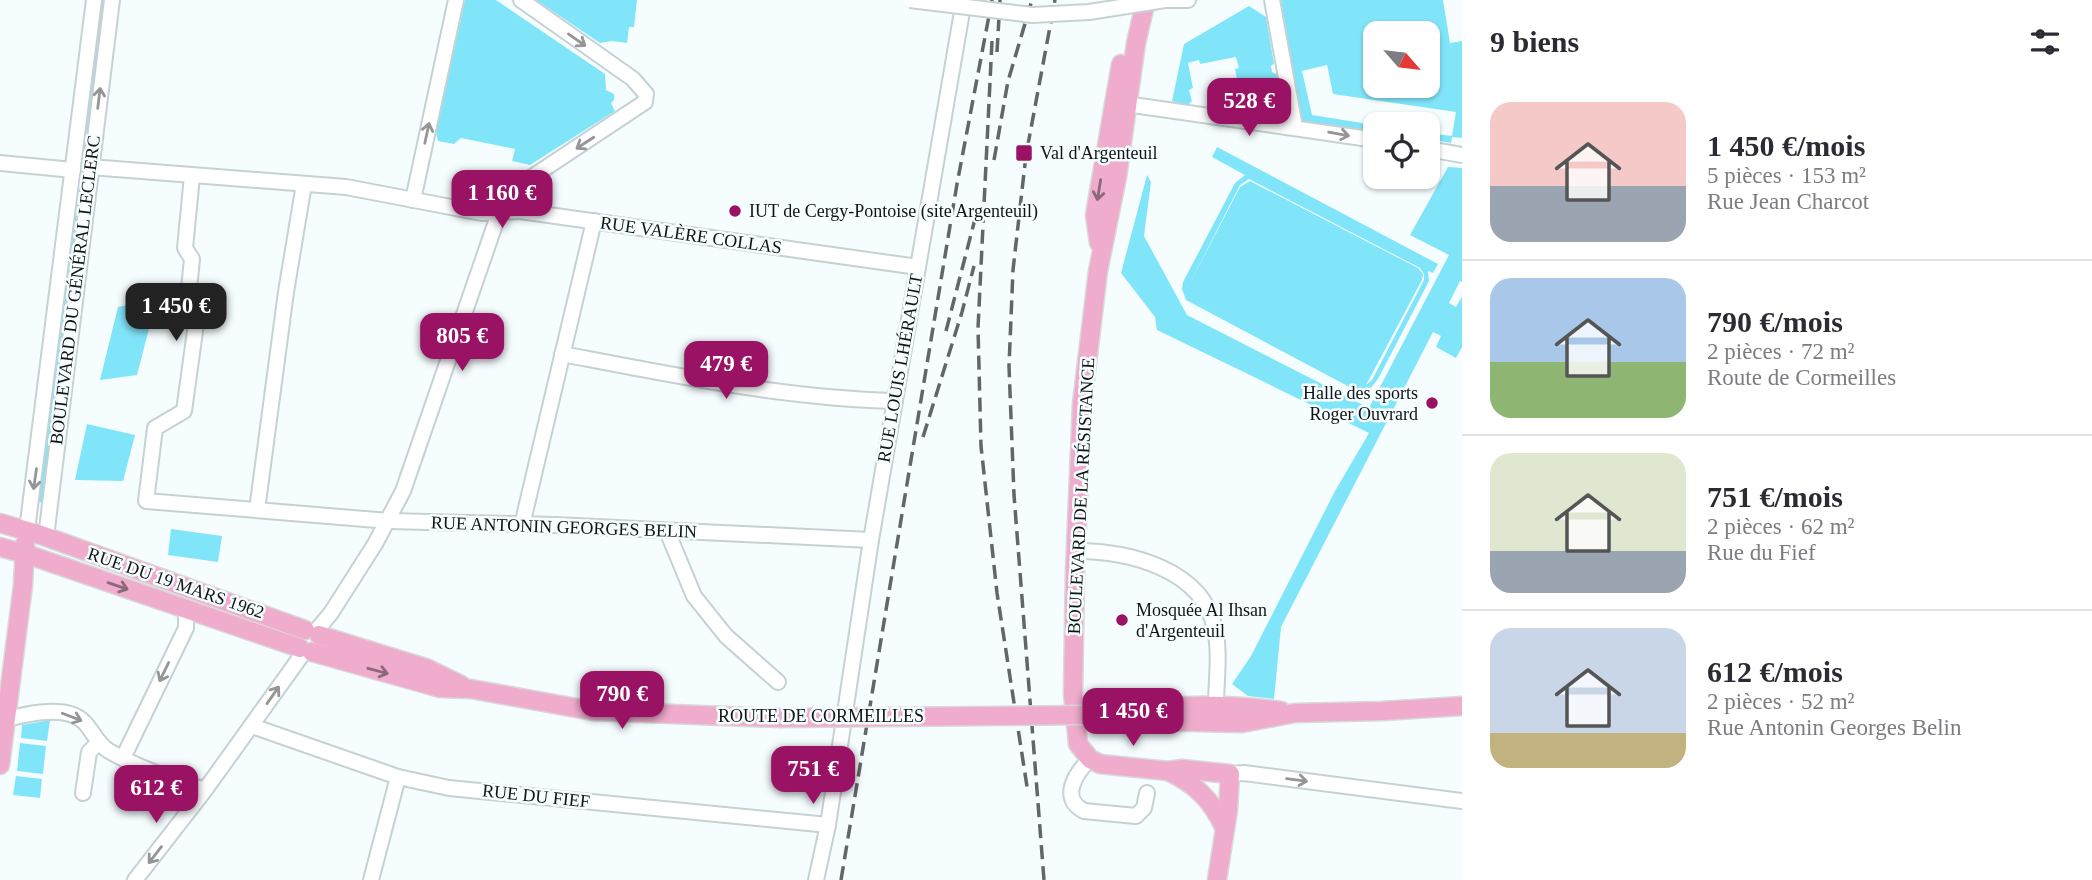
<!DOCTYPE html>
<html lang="fr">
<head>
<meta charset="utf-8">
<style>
	body { margin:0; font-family:Georgia,serif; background:#f7f7f7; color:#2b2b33; height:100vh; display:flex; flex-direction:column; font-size:26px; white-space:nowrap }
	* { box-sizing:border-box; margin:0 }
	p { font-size:23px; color:#7c7c81 }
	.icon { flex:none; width:38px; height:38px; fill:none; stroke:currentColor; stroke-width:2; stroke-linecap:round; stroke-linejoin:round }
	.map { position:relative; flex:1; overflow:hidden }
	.drawer { display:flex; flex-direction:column; background:#fff; width:630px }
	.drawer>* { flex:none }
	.needle { width:46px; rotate:118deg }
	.fabs { position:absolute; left:1363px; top:21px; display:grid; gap:14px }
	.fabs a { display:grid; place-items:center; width:77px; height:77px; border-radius:14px; background:#fff; box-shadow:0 2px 5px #0004; font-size:35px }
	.price { position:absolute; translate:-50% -60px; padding:0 16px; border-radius:14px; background:#9a1264; color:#fff; font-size:23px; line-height:46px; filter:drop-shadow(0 2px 4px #0008) }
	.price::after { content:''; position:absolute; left:50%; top:42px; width:21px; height:16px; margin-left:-10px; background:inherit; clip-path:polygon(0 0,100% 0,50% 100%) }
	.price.current { background:#222; color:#fff }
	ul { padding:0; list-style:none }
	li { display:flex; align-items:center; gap:21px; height:175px; padding:0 28px }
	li+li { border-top:2px solid #e1e1e2 }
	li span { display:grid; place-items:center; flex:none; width:196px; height:140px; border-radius:21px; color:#555 }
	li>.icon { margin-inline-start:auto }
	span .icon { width:84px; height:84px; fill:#fffc; stroke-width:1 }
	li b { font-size:30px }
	h2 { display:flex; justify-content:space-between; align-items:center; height:84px; padding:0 28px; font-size:30px }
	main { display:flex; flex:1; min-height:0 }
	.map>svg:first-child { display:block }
	.green { fill:#81e5fa; fill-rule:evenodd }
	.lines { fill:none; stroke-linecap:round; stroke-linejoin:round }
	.minor-casing { stroke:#c6d1d4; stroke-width:18 }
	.major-casing { stroke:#d9d9da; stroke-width:21 }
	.minor { stroke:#fff; stroke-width:14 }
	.major { stroke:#efaccd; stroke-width:18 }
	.rail { stroke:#616667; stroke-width:3.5; stroke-dasharray:14 7; stroke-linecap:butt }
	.minor-bridge-casing { stroke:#c6d1d4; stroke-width:18; stroke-linecap:butt }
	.major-bridge-casing { stroke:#d9d9da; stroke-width:21; stroke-linecap:butt }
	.minor-bridge { stroke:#fff; stroke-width:14 }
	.major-bridge { stroke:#efaccd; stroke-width:18 }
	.oneway { stroke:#939596 }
	.oneway2 { stroke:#8b687a }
	.poi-dot { fill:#9a1264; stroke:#f6fdfe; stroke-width:2.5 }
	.labels { text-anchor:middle; stroke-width:5; stroke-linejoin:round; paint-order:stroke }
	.poi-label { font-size:18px; fill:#101415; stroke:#f6fdfe; text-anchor:start }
	.street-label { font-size:18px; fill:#101415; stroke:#f6fdfe }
</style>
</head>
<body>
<main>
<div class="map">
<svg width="1462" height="880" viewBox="0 0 1462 880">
	<rect width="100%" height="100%" fill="#f6fdfe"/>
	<!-- green -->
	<g class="green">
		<polygon points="97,0 107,0 46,503 36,502"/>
		<polygon points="465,0 496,0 605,74 606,90 614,94 614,100 611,103 615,111 530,165 512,161 515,149 461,138 454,144 438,141 436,133"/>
		<polygon points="536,0 637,0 634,27 629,27 627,43 612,41 600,43"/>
		<path d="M1281,0h162l7,43 12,-2v97l-10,-1 -1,6 -23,-4v-6l24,3 4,-24 -123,-18 -6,-29 -25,6 10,44 63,10v7l-73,-11zM1376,33h52v53h-52z"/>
		<path d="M1249,6l17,11 8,47 -3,2 1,6 6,3c1,6 4,16 3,23 -4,21 -31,18 -45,13 -5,-2 -9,-7 -14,-11v-6l6,-1 1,4 11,-3 -5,-25 4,-1 -3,-11 -36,7 -1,-4 -11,3 5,25 -4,2 3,11 -4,4 -16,-4 12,-57z"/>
		<path d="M1217,147l221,117 -5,9 -5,-2 1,10 -51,98 -9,11 -12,1 -171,-91 -4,-11 1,-7 52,-99 10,-8 -33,-18zM1249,179l171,89 4,6v6l-52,100 -6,5 56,-105 1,-6 -5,-6 -168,-87 -10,6 -52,100 52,-102z"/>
		<polygon points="1448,167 1462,168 1462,282 1460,281 1449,303 1456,307 1462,297 1462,347 1456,358 1436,347 1441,336 1433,332 1281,627 1274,699 1248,696 1232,684 1251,656 1335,491 1369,433 1157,330 1155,317 1121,273 1147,175 1151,182 1144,236 1187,315 1369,408 1449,255 1410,235"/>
		<polygon points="158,299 162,314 151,321 137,375 100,380 118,307"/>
		<polygon points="87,424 135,435 123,481 75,480"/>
		<polygon points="171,529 222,536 218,562 168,555"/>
		<polygon points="50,720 47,741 21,738 22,725"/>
		<polygon points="20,743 46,746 43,774 17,771"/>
		<polygon points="16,776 42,779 40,798 13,795"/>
	</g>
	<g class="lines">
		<!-- minor casing -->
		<g class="minor-casing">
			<g id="minor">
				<polyline points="1165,0 1188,0"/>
				<polyline points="1272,0 1295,127"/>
				<polyline points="1126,104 1376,140"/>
				<polyline points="1428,149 1462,155"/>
				<polyline points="0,163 73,170"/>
				<polyline points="90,167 346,187 482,213 520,211 918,267"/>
				<polyline points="192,176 185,248 192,259 188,299 196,324 184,411 155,428 146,501 389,521 555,525 871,540"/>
				<polyline points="413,200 456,0"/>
				<path d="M562,354c110,21 221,44 333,47"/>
				<polyline points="257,510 286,292 304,184"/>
				<polyline points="522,525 594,221"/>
				<polyline points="27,530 94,0"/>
				<polyline points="667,531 694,596 726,636 778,682"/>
				<polyline points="46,537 112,0"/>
				<path d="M1076,551c53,0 127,18 139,78 6,28 0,57 1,86"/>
				<polyline points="316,631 331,613 375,544 403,491 499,213 532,177 645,102 646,94 633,79 521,0"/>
				<path d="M0,721c21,-6 66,-18 84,1 9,9 13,22 25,29 29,17 63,28 96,39"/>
				<polyline points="252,726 398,777 449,788 828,825"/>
				<polyline points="123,758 186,628 186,609"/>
				<path d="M1090,759c-14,14 -31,39 -6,52l52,5 8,-8 3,-15"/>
				<polyline points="1230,774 1244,773 1462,801"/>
				<polyline points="83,793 89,752 99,742"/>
				<polyline points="135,880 205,790 304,652"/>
				<polyline points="371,880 398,777"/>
				<polyline points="816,880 828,825 871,540 964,0"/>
			</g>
		</g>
		<!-- major casing -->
		<g class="major-casing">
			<g id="major">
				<polyline points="1146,0 1136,43 1117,177 1098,271 1082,404 1075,571 1073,694 1078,744 1090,759 1100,764 1168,771 1182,769 1230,774 1228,810 1217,880"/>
				<polyline points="1099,243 1095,215 1121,64"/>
				<polyline points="0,523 41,535 305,630"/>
				<polyline points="0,547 32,556 300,648"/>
				<polyline points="319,635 426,668 461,685"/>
				<polyline points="312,652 440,688 471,689 593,711 780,718"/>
				<path d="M1121,711c55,-6 106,-8 160,0"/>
				<polyline points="1089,715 1148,721 1242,723 1295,713 1382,711 1462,706"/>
				<polyline points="0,765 23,585 25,544"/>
				<path d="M1168,771c27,13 43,28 56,56"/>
			</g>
		</g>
		<!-- minor -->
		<use href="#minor" class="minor"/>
		<!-- major -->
		<use href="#major" class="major"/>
		<!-- rail -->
		<g class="rail">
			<polyline points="992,41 978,328 981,446 997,593 1028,793"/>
			<polyline points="997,52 1000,0"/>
			<polyline points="994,160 1008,81 1032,0"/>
			<polyline points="946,331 975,219"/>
			<polyline points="923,437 962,312 974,266"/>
			<polyline points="841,880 957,184 992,0"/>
			<polyline points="1044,880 1014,495 1009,366 1013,270 1026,155 1055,0"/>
		</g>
		<!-- minor-bridge casing -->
		<g class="minor-bridge-casing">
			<polyline id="minor-bridge" points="910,0 1032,15 1089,12 1165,0"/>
		</g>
		<!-- major-bridge casing -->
		<g class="major-bridge-casing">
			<polyline id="major-bridge" points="780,718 1089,715"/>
		</g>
		<!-- minor-bridge -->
		<use href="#minor-bridge" class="minor-bridge"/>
		<!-- major-bridge -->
		<use href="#major-bridge" class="major-bridge"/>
	</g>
	<!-- one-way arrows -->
	<defs><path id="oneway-shaft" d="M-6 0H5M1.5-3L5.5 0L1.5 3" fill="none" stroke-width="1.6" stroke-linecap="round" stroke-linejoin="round" transform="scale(1.75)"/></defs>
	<g class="oneway">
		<use href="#oneway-shaft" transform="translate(577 40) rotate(35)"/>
		<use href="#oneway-shaft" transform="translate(99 98) rotate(-83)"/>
		<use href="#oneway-shaft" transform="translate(427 133) rotate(-78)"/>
		<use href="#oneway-shaft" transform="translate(1339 134) rotate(10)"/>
		<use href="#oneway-shaft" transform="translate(585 143) rotate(147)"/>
		<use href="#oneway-shaft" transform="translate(35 479) rotate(98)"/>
		<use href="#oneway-shaft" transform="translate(164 672) rotate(116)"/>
		<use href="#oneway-shaft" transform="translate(273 695) rotate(-55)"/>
		<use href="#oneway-shaft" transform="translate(72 717) rotate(21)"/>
		<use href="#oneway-shaft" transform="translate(1297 780) rotate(7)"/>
		<use href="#oneway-shaft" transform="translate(155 855) rotate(128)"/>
	</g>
	<g class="oneway2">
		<use href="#oneway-shaft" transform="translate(1099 190) rotate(99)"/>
		<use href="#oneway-shaft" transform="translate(118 586) rotate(19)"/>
		<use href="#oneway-shaft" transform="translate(378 671) rotate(15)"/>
	</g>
	<!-- markers -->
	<g class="poi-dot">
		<rect x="1015" y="144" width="18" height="18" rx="3.5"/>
		<circle cx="735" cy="211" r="7"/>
		<circle cx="1432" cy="403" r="7"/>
		<circle cx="1122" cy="620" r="7"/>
	</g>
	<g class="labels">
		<!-- poi labels -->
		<g class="poi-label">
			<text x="1040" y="159">Val d'Argenteuil</text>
			<text x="749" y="217">IUT de Cergy-Pontoise (site Argenteuil)</text>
			<text x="1418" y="399" text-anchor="end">Halle des sports<tspan x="1418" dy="21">Roger Ouvrard</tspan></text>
			<text x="1136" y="616">Mosquée Al Ihsan<tspan x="1136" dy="21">d'Argenteuil</tspan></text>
		</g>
		<!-- street labels -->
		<g class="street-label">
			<text transform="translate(691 235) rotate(8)" y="6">RUE VALÈRE COLLAS</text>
			<text transform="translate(75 290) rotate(-83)" y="6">BOULEVARD DU GÉNÉRAL LECLERC</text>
			<text transform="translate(900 368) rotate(-80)" y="6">RUE LOUIS LHÉRAULT</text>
			<text transform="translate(1081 496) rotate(-87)" y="6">BOULEVARD DE LA RÉSISTANCE</text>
			<text transform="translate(564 527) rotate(2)" y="6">RUE ANTONIN GEORGES BELIN</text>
			<text transform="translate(176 583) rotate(19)" y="6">RUE DU 19 MARS 1962</text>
			<text x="821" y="722">ROUTE DE CORMEILLES</text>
			<text transform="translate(536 796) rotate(6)" y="6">RUE DU FIEF</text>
		</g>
	</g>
</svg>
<div class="fabs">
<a><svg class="needle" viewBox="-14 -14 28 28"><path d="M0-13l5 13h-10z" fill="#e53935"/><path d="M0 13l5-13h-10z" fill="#7c7c81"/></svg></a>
<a><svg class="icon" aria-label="locate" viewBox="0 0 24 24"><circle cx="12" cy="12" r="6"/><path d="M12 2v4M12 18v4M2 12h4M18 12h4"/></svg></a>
</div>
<b class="price" style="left:1249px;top:138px">528 €</b>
<b class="price" style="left:502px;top:230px">1 160 €</b>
<b class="price current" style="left:176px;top:343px">1 450 €</b>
<b class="price" style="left:462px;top:373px">805 €</b>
<b class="price" style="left:726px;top:401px">479 €</b>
<b class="price" style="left:622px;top:731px">790 €</b>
<b class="price" style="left:1133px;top:748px">1 450 €</b>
<b class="price" style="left:813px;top:806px">751 €</b>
<b class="price" style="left:156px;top:825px">612 €</b>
</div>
<section class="drawer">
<h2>9 biens<svg class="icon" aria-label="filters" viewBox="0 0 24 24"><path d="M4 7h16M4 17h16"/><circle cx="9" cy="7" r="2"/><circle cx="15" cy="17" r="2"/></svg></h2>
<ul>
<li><span style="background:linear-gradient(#f6c9c9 60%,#9aa5b1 0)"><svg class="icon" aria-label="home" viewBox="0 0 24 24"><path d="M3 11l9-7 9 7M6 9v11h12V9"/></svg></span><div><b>1 450 €/mois</b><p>5 pièces · 153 m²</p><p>Rue Jean Charcot</p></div></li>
<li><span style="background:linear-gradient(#a9c7e8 60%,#8fb573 0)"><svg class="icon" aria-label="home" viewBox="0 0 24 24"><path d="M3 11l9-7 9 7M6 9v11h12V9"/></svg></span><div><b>790 €/mois</b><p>2 pièces · 72 m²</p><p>Route de Cormeilles</p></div></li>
<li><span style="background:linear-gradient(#dfe7d0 70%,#9aa5b1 0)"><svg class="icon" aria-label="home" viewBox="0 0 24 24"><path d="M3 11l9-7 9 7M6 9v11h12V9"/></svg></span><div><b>751 €/mois</b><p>2 pièces · 62 m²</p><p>Rue du Fief</p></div></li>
<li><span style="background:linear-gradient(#c9d6e8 75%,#c2b280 0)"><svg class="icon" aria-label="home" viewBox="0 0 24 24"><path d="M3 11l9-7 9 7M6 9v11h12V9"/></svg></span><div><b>612 €/mois</b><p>2 pièces · 52 m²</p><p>Rue Antonin Georges Belin</p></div></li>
</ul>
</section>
</main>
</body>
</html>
